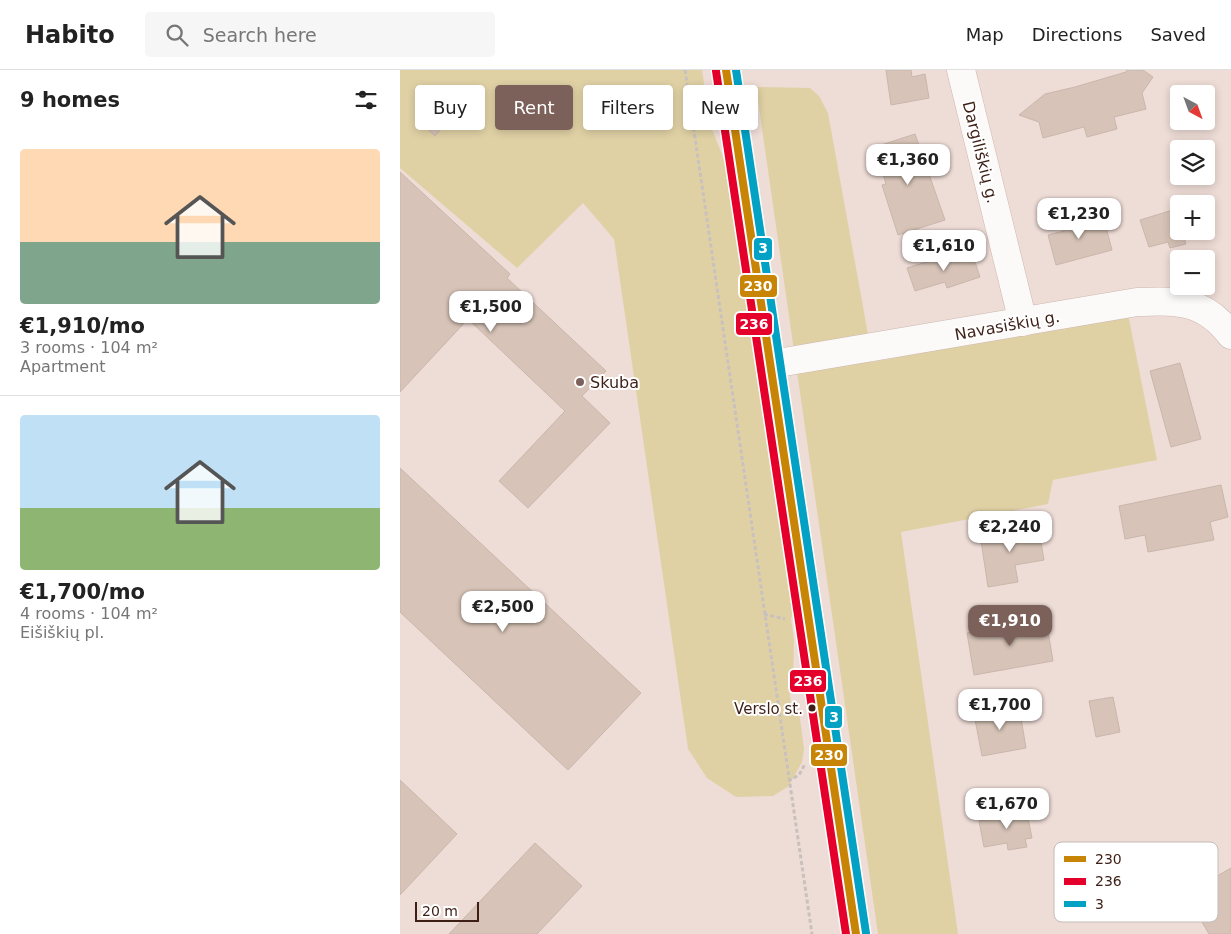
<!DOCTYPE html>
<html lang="en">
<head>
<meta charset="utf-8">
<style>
	body { margin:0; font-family:"DejaVu Sans",sans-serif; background:#f6f6f6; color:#222; height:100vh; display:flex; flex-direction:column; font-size:19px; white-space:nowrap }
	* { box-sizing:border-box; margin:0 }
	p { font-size:16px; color:#767676 }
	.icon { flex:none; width:28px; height:28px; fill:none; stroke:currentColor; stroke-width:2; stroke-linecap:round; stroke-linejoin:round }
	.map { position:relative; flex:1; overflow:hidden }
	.sheet { display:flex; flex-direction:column; background:#fff; width:400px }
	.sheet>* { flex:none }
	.hud { position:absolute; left:15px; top:15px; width:475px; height:45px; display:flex; gap:10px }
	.needle { width:32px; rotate:139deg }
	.controls { position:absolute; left:770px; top:15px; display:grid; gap:10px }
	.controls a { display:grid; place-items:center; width:45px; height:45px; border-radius:5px; background:#fff; box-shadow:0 2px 8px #0003; font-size:25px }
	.scale { position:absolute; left:15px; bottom:12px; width:64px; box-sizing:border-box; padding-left:5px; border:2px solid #3d1f15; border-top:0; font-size:14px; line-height:18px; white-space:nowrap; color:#3d1f15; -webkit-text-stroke:4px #fff; paint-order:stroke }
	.price { position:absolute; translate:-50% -42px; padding:0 11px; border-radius:10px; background:#fff; color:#222; font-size:16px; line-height:32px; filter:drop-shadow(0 1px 2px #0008) }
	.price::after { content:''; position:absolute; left:50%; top:30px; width:15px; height:11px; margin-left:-8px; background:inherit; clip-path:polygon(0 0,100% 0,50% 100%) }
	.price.current { background:#7b6159; color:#fff }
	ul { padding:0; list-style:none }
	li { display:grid; align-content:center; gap:10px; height:265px; padding:0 20px }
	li+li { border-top:1px solid #e0e0e0 }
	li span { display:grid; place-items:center; height:155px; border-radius:5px; color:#555 }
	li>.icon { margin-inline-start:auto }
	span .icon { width:90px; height:90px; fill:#fffc; stroke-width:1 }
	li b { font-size:21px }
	h2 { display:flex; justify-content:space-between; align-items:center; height:60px; padding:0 20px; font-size:21px }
	.chip { padding:0 18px; border-radius:5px; background:#fff; box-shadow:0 2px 8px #0003; font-size:18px; line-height:45px }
	.chip.current { background:#7b6159; color:#fff }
	header { display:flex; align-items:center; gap:30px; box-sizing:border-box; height:70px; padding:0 25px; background:#fff; border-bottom:1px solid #e0e0e0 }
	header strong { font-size:24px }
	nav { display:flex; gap:28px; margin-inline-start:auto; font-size:18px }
	.search { width:350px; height:45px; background:#f6f6f6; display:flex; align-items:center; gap:12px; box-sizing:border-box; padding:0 18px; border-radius:5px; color:#767676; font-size:19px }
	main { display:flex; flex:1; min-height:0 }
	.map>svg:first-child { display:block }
	.green { fill:#e0d1a5 }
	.building { fill:#d7c3b7; stroke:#cab6aa }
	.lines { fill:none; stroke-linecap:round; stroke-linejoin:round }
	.minor-casing { stroke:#cdb7af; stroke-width:29 }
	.major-casing { stroke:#c7b9b5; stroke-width:29 }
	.path { stroke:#c9c1be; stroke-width:3; stroke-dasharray:4 2.5; stroke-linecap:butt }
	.minor { stroke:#fcfaf9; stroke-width:28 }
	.major { stroke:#e2e5e1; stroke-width:28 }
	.bus-1-casing { stroke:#fff; stroke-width:11 }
	.bus-2-casing { stroke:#fff; stroke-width:11 }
	.bus-3-casing { stroke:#fff; stroke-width:11 }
	.bus-1 { stroke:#c88405; stroke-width:8 }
	.bus-2 { stroke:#e4002b; stroke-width:8 }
	.bus-3 { stroke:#03a2c5; stroke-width:8 }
	.poi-dot { fill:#7b6159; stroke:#fff; stroke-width:2 }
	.bus-dot { fill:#3d1f15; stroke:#fff; stroke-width:2 }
	.labels { text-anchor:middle; stroke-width:4; stroke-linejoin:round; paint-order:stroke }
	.bus-label { font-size:15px; fill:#3d1f15; stroke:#fff; text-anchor:end }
	.street-label { font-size:16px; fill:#3d1f15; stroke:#fff }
	.poi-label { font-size:16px; fill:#3d1f15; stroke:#fff; text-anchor:start }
	.key { fill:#fff; stroke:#c5bcb9; stroke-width:1 }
	.key-label { font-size:14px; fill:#3d1f15 }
	.line-badge { stroke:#fff; stroke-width:2 }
	.badge-label { font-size:14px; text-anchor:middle; font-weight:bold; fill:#fff }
</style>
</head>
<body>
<header>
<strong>Habito</strong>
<div class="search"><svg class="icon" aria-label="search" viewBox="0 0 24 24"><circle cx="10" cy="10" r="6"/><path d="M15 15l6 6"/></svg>Search here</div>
<nav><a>Map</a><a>Directions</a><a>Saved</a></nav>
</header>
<main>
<section class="sheet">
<h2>9 homes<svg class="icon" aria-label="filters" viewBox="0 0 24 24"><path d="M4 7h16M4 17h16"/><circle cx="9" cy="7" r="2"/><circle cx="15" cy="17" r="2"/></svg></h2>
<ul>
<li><span style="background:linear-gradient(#ffd9b3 60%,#7fa58c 0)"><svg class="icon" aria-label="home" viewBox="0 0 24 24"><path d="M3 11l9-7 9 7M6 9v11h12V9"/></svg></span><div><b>€1,910/mo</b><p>3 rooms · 104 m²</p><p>Apartment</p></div></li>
<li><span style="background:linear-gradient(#bfe0f5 60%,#8fb573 0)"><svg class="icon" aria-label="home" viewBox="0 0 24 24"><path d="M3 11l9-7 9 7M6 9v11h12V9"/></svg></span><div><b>€1,700/mo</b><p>4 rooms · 104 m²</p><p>Eišiškių pl.</p></div></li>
</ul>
</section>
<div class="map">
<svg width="831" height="864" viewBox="0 0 831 864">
	<rect width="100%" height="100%" fill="#eedcd6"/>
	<!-- green -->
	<g class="green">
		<polygon points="0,0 302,0 310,54 325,92 396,543 391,548 394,570 393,610 388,611 392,642 399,641 404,679 402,692 389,716 373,726 336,727 307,708 288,679 214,169 183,133 117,198 0,98"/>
		<polygon points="356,17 410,18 419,26 428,43 473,292 728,244 757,390 653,410 648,434 501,462 558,864 478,864"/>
	</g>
	<!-- building -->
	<g class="building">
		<polygon points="486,0 511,0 512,7 525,4 529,28 491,35"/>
		<polygon points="727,0 743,0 753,7 742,23 746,39 714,47 717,59 687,67 684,57 643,68 639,52 619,45 645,24 675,17 726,2"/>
		<polygon points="32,34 49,50 35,66 17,49"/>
		<polygon points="515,64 545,150 498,165 482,115 486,114 475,77"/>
		<polygon points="0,102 110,204 107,208 206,301 182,326 210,353 128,438 99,411 165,341 68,249 0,322"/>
		<polygon points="776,139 779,161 782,161 786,174 770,178 768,172 749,177 740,150"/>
		<polygon points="688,143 691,154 704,150 712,180 656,195 648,165 664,161 661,151"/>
		<polygon points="572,183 580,207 547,218 545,212 515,221 507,198 539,188 540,193"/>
		<polygon points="780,293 801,369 771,377 750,301"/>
		<polygon points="0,398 241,623 168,700 0,542"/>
		<polygon points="821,415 828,447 810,452 814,470 748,482 745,465 725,469 719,436"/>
		<polygon points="638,455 644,490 615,495 618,512 588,517 580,464"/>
		<polygon points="646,549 653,591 574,605 567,563"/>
		<polygon points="713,627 720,662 696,667 689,631"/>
		<polygon points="619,636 626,678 582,686 574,644"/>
		<polygon points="0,710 57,764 0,825"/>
		<polygon points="626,738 632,768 625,769 627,777 608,780 607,773 584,777 579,751 601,747 600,743"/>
		<polygon points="135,773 182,816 137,864 49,864"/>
		<polygon points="831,798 831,864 809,864 802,852 817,843 804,820 807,818 805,813"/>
	</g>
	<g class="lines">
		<!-- minor casing -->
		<g class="minor-casing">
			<g id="minor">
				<polyline points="561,0 623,252"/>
				<path d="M372,294l365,-62c41,-1 66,-3 94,33"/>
			</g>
		</g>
		<!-- major casing -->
		<g class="major-casing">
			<polyline id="major" points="326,0 456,864"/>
		</g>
		<!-- path -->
		<g class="path">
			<polyline points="285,0 412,864"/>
			<polyline points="364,544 385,549"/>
			<polyline points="388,711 399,705 405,694"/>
		</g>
		<!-- minor -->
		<use href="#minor" class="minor"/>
		<!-- major -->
		<use href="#major" class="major"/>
		<!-- bus-1 casing -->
		<g class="bus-1-casing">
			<polyline id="bus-1" points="326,0 456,864"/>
		</g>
		<!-- bus-2 casing -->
		<g class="bus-2-casing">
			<polyline id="bus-2" points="316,1 446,864"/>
		</g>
		<!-- bus-3 casing -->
		<g class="bus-3-casing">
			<polyline id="bus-3" points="336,0 466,863"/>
		</g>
		<!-- bus-1 -->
		<use href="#bus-1" class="bus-1"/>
		<!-- bus-2 -->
		<use href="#bus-2" class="bus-2"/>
		<!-- bus-3 -->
		<use href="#bus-3" class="bus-3"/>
	</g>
	<!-- markers -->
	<circle class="poi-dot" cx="180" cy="312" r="5"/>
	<circle class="bus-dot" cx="412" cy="638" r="4.5"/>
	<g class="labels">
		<!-- bus labels -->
		<g class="bus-label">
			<text x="403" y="644">Verslo st.</text>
		</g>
		<!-- street labels -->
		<g class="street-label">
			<text transform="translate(581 82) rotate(76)" y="6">Dargiliškių g.</text>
			<text transform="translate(607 255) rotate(-10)" y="6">Navasiškių g.</text>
		</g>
		<!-- poi labels -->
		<g class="poi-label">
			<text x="190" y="318">Skuba</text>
		</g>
	</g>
	<!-- legend -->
	<rect x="654" y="772" width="164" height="80" rx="8" class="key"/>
	<rect x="664" y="786" width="22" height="6" fill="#c88405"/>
	<rect x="664" y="808" width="22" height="7" fill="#e4002b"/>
	<rect x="664" y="831" width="22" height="6" fill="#03a2c5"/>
	<g class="key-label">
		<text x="695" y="794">230</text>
		<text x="695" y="816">236</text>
		<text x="695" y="839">3</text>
	</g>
	<g class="line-badge">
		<rect x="353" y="167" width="20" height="24" rx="5" fill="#03a2c5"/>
		<rect x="339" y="204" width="39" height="24" rx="5" fill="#c88405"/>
		<rect x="335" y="242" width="38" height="24" rx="5" fill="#e4002b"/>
		<rect x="389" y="599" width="38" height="24" rx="5" fill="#e4002b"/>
		<rect x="424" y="635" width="19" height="24" rx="5" fill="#03a2c5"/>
		<rect x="410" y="673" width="38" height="24" rx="5" fill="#c88405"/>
	</g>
	<g class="badge-label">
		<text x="363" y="183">3</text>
		<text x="358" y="221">230</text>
		<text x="354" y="259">236</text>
		<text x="408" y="616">236</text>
		<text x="434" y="652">3</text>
		<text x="429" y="690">230</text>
	</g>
</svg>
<div class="controls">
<a><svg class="needle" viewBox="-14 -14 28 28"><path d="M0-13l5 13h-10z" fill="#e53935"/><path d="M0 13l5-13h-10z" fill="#767676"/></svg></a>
<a><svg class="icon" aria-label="layers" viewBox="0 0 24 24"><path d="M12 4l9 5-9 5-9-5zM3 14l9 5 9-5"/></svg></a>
<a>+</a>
<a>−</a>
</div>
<div class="scale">20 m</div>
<b class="price" style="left:508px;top:116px">€1,360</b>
<b class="price" style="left:679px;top:170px">€1,230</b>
<b class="price" style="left:544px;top:202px">€1,610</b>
<b class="price" style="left:91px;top:263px">€1,500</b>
<b class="price" style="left:610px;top:483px">€2,240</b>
<b class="price" style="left:103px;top:563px">€2,500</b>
<b class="price current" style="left:610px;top:577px">€1,910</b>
<b class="price" style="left:600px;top:661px">€1,700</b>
<b class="price" style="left:607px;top:760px">€1,670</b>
<div class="hud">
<a class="chip">Buy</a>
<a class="chip current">Rent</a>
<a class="chip">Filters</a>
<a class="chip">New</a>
</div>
</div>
</main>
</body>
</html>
